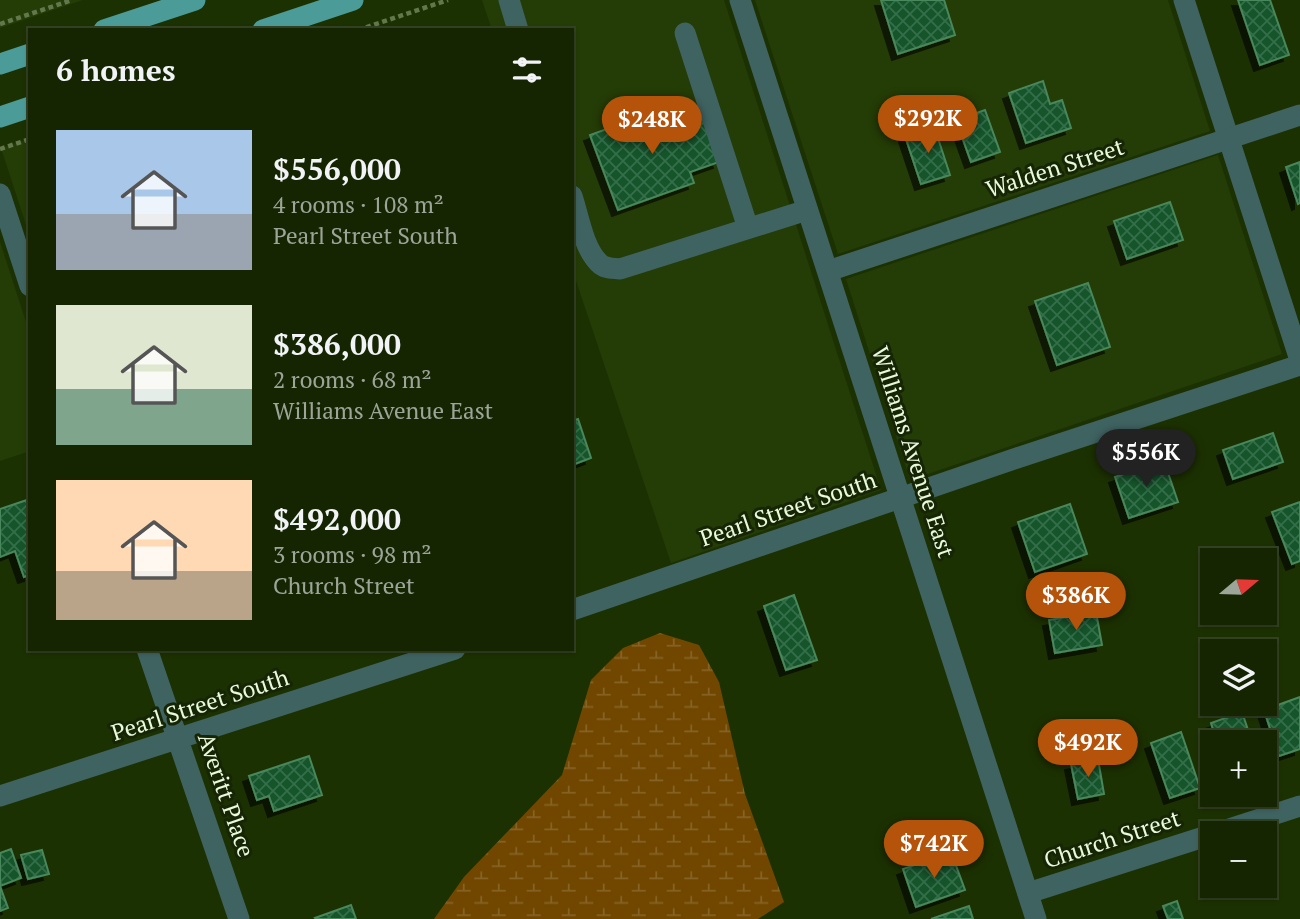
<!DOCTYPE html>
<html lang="en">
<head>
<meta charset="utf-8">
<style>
	body { margin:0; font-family:"PT Serif",serif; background:#223111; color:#f1f3f6; height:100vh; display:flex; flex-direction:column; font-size:26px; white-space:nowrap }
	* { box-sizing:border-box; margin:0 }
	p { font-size:23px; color:#9da599 }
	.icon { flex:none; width:38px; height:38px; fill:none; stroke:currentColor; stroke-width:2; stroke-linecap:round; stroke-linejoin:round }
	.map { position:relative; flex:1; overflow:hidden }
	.details { position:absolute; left:28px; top:28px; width:546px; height:623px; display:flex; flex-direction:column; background:#152502; border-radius:0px; box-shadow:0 2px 5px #0004,0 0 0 2px #344224 }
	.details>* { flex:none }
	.needle { width:46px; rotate:71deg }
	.tools { position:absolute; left:1200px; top:548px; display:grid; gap:14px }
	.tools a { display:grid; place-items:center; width:77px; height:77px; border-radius:0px; background:#152502; box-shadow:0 2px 5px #0004,0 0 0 2px #344224; font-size:35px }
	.price { position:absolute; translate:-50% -60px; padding:0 16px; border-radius:24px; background:#b45309; color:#fff; font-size:23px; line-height:46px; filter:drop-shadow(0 2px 4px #0008) }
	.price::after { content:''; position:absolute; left:50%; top:42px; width:21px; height:16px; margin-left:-10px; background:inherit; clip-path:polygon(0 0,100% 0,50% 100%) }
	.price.on { background:#222; color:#fff }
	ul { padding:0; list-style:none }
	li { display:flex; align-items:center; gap:21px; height:175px; padding:0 28px }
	li span { display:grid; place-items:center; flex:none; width:196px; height:140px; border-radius:0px; color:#555 }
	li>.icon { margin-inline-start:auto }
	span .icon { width:84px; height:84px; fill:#fffc; stroke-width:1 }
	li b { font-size:30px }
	h2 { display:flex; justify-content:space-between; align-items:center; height:84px; padding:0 28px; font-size:30px }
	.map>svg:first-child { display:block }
	.built { fill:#243c06 }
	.wetland { fill:url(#wetland-marsh) }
	.building { fill:url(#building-cross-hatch); stroke:#4a875b; stroke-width:2; filter:url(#shadow) }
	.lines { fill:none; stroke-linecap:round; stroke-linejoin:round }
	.path { stroke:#63774d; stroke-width:4.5; stroke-dasharray:5 3.5; stroke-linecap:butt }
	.minor { stroke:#3f6361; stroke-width:21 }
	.major { stroke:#4b9c98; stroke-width:21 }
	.labels { text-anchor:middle; stroke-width:6; stroke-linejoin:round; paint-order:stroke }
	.street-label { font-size:23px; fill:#e8fada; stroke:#162506 }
</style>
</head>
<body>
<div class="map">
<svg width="1300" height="919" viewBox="0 0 1300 919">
	<defs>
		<pattern id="wetland-marsh" width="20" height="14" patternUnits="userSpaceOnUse" patternTransform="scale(1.75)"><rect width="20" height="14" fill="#714700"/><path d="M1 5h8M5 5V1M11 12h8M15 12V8" fill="none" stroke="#856225"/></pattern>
		<pattern id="building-cross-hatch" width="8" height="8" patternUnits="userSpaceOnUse" patternTransform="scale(1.75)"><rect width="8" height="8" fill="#13542c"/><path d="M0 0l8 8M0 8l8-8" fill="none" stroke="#356e4a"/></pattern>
		<filter id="shadow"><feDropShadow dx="-6" dy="6" stdDeviation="0" flood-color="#0009"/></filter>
	</defs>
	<rect width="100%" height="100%" fill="#1c3102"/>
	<!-- built -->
	<g class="built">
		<polygon points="0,0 83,0 0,28"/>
		<polygon points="482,0 724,0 881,490 671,563 572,269 572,30 492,30"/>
		<polygon points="755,0 1168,0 1210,131 838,254"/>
		<polygon points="30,138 30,237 1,148"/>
		<polygon points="1218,155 1282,354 910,480 846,279"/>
		<polygon points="0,242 30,334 30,451 0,461"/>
	</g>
	<!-- wetland -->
	<polygon class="wetland" points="660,633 699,645 719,682 745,794 784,902 758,919 434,919 464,877 562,775 591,680 623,648"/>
	<!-- building -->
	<g class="building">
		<polygon points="881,0 944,0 955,35 898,54"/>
		<polygon points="1238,0 1270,0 1289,55 1260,65"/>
		<polygon points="1043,81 1050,104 1062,100 1071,128 1026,143 1009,93"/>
		<polygon points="665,108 672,128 702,117 719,162 690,172 694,183 618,210 590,135"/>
		<polygon points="985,110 1000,152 971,162 956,120"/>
		<polygon points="934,126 950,175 921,184 905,136"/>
		<polygon points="1300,162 1300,203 1298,204 1286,167"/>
		<polygon points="1170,202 1183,240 1127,259 1114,221"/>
		<polygon points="1088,283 1110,347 1057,365 1035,301"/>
		<polygon points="578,419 591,458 572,465 572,421"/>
		<polygon points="1273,433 1283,462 1233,479 1223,450"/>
		<polygon points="1164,461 1178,502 1129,518 1115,477"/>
		<polygon points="30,499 30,575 24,577 15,551 0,557 0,509"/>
		<polygon points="1300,502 1300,561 1292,564 1272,512"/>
		<polygon points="1070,504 1087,554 1035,572 1018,522"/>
		<polygon points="794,595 817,660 786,670 764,606"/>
		<polygon points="1096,612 1102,645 1055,653 1049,620"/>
		<polygon points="1300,697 1300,749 1279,756 1264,710"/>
		<polygon points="1242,712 1252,742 1217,742 1211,723"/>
		<polygon points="1181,732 1200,788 1170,798 1151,743"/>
		<polygon points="309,756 322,795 274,811 269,796 257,800 249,776"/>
		<polygon points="1098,759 1104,794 1078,799 1071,764"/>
		<polygon points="11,849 21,878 0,886 0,853"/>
		<polygon points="42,850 49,874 28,879 21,855"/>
		<polygon points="951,852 965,890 916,907 903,869"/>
		<polygon points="0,886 8,908 0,911"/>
		<polygon points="1177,901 1183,919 1168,919 1163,906"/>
		<polygon points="351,905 356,919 316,919 315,918"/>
		<polygon points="969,906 973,919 931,919"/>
	</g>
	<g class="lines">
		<!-- path -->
		<g class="path">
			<polyline points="0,24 72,0"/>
			<polyline points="358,30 448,0"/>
			<polyline points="0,149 30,139"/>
		</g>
		<!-- minor -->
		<g class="minor">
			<polyline points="509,0 518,30"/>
			<polyline points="740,0 1036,919"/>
			<polyline points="1184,0 1300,360"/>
			<polyline points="685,33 748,228"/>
			<polyline points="0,194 30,286"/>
			<path d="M572,196c7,21 11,51 27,67 6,6 13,5 21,6l187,-59"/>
			<polyline points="828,271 1300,115"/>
			<polyline points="572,610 1017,458 1300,365"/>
			<polyline points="147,649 239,919"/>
			<polyline points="0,796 455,649"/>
			<polyline points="1217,833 1300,806"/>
			<polyline points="1028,893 1213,834"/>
		</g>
		<!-- major -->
		<g class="major">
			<polyline points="104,30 195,0"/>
			<polyline points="263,30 353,0"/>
			<polyline points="0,64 30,54"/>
			<polyline points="0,117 30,107"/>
		</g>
	</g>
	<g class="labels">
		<!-- street labels -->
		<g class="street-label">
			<text transform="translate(1055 168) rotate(-18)" y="8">Walden Street</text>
			<text transform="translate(913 452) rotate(72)" y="8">Williams Avenue East</text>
			<text transform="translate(788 509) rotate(-19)" y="8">Pearl Street South</text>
			<text transform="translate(200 705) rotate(-18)" y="8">Pearl Street South</text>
			<text transform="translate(226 795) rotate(71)" y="8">Averitt Place</text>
			<text transform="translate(1112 839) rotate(-18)" y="8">Church Street</text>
		</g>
	</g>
</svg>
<div class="tools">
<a><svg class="needle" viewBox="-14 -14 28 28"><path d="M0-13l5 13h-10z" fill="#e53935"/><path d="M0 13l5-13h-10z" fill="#9da599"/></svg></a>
<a><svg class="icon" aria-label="layers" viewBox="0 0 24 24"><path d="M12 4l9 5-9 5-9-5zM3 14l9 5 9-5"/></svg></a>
<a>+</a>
<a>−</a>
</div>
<b class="price" style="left:928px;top:155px">$292K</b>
<b class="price" style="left:652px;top:156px">$248K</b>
<b class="price on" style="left:1146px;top:489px">$556K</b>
<b class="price" style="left:1076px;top:632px">$386K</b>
<b class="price" style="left:1088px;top:779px">$492K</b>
<b class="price" style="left:934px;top:880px">$742K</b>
<section class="details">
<h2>6 homes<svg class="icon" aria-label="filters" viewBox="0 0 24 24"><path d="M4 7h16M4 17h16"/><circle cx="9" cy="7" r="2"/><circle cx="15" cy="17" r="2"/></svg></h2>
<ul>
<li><span style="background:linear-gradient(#a9c7e8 60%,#9aa5b1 0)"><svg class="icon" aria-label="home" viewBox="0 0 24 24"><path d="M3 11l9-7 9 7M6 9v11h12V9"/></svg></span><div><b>$556,000</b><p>4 rooms · 108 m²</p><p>Pearl Street South</p></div></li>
<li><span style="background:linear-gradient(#dfe7d0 60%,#7fa58c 0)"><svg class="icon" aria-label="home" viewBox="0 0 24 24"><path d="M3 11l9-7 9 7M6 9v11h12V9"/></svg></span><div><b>$386,000</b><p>2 rooms · 68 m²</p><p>Williams Avenue East</p></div></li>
<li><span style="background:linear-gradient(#ffd9b3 65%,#b9a48a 0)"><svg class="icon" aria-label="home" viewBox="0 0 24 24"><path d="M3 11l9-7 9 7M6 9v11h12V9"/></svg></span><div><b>$492,000</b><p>3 rooms · 98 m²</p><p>Church Street</p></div></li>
</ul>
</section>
</div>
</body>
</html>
